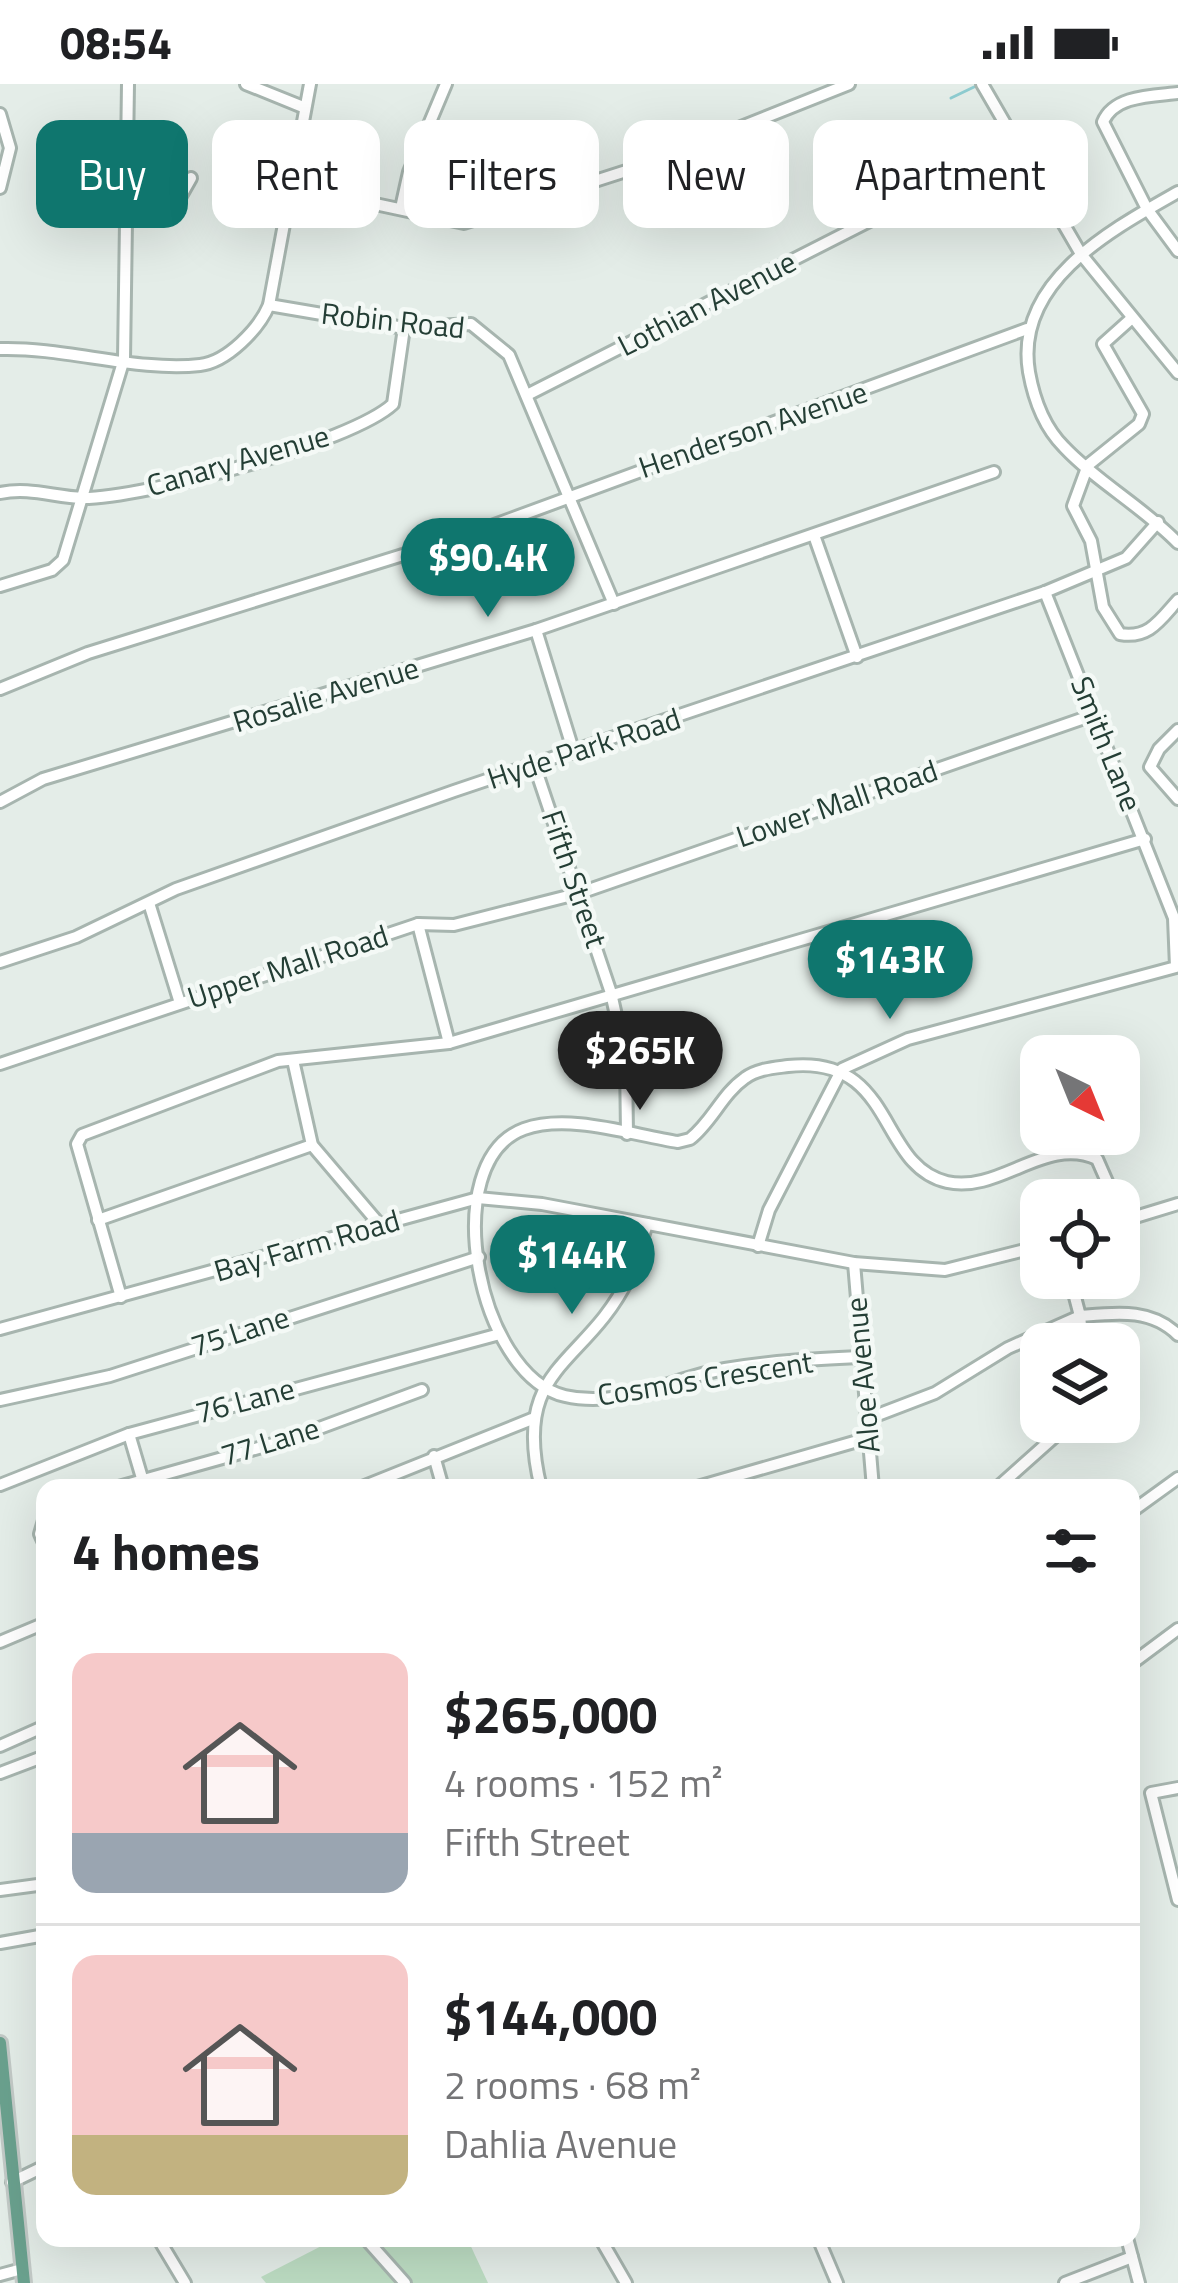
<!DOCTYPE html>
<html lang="en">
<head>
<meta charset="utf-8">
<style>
	body { margin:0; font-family:"Titillium Web",sans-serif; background:#f2f2f2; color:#202124; height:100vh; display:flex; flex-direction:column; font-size:45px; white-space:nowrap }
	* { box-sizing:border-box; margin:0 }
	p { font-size:39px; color:#757577 }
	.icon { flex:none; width:66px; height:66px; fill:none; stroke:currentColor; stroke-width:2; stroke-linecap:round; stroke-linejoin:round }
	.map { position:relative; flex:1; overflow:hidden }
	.drawer { position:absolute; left:36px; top:1395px; width:1104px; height:768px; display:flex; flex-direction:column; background:#fff; border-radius:24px; box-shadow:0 12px 48px #0002 }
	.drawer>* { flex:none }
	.hud { position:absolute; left:36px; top:36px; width:1107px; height:108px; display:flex; gap:24px }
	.needle { width:78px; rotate:137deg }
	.buttons { position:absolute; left:1020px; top:951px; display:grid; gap:24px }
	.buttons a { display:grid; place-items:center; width:120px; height:120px; border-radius:24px; background:#fff; box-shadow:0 12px 48px #0002; font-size:60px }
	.price { position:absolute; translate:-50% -102px; padding:0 27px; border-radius:42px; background:#0f766e; color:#fff; font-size:39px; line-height:78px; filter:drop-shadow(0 3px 6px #0008) }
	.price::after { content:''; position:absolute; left:50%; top:72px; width:36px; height:27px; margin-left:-18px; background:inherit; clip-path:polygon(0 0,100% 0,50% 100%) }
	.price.selected { background:#222; color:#fff }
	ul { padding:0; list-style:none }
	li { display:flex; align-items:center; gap:36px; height:300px; padding:0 36px }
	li+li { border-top:3px solid #e0e0e0 }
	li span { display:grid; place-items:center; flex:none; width:336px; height:240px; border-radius:24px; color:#555 }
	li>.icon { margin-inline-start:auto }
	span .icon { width:144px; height:144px; fill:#fffc; stroke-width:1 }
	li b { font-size:51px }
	h2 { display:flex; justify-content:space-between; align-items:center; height:144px; padding:0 36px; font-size:51px }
	.chip { padding:0 42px; border-radius:24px; background:#fff; box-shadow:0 12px 48px #0002; font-size:42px; line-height:108px }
	.chip.selected { background:#0f766e; color:#fff }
	.status { display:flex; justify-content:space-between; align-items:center; height:84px; padding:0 60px; background:#fff; direction:ltr }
	.status svg { height:33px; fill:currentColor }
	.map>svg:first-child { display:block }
	.green { fill:#bdddc3 }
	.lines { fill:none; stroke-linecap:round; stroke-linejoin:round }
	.stream { stroke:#8eccd0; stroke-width:3 }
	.minor-casing { stroke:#a7b5af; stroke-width:16 }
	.major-casing { stroke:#c2c9c6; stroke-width:18 }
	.minor { stroke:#fff; stroke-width:10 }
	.major { stroke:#6aa18e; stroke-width:12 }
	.labels { text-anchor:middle; stroke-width:9; stroke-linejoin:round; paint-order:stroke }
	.street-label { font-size:30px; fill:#243e35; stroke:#f4f9f6 }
</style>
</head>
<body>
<div class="status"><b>08:54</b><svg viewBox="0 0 49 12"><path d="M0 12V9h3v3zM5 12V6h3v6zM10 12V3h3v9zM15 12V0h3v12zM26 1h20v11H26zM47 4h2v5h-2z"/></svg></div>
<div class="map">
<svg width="1178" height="2199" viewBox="0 0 1178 2199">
	<rect width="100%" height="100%" fill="#e4ede8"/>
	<!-- green -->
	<polygon class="green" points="337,2154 467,2154 488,2199 266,2199 261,2193"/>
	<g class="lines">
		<!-- stream -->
		<polyline class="stream" points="951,14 974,3"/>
		<!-- minor casing -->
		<g class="minor-casing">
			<g id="minor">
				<polyline points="246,0 303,23"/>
				<polyline points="982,0 1081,170 1178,289"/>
				<path d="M1178,9c-25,3 -64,2 -75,29l44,87 31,42"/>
				<polyline points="0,30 10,64 0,104"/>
				<polyline points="291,102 464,139 651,79 849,0"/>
				<path d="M1178,108c-67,38 -164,90 -149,180 5,28 15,55 35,75 33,35 79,60 114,96"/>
				<polyline points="125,122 174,124 191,94"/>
				<polyline points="401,124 409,88 446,0"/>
				<polyline points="269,221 404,244 471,240 509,271 614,520"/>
				<path d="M1132,234l-29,26 40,70 -4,10 -51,41 -15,41 18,35 12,66 17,27c29,5 40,-14 58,-34"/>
				<path d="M0,265c65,-2 137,23 200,16 27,-3 59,-36 69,-60l41,-221"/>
				<polyline points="527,311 1015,63"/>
				<path d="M0,409c30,-6 54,4 83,5 60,0 268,-55 310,-94l11,-76"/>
				<polyline points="815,454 857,573"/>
				<polyline points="0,502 52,486 63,476 124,275 128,0"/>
				<polyline points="536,546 574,669"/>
				<polyline points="0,605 88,569 467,451 1027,245"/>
				<polyline points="1178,646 1159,665 1150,683 1178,715"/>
				<polyline points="535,683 611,909 626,976 627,1050"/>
				<polyline points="0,718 43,695 536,546 994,388"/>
				<polyline points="149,819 180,919"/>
				<polyline points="418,840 449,959"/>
				<polyline points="0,878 76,853 176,805 454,707 1045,508 1126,474 1158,438"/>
				<polyline points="293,976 312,1061 380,1141"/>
				<polyline points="0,980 418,840 454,841 580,809 1093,631"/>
				<polyline points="98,1136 312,1061"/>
				<polyline points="1119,1138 1178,1120"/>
				<polyline points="758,1162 769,1126 842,985 908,955 1176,883 1174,834 1045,508"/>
				<polyline points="854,1179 873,1404"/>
				<path d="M1070,1194l10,38c36,-3 71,-8 98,19"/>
				<polyline points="121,1213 77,1060 82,1051 278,977 449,959 1145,755"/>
				<polyline points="0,1245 478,1114 542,1120 854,1179 945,1186 1041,1162"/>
				<path d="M862,1273c-45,2 -92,4 -137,12 -54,9 -104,40 -160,27 -88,-21 -129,-235 -41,-267 45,-16 108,6 154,13l12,-3c22,-17 32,-45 55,-61 12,-9 28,-10 43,-12 108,-12 89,100 159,116 52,12 99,-47 150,-23l18,41"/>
				<polyline points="0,1316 110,1292 479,1173"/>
				<polyline points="867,1335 935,1309 1008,1264 1080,1232 1083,1260"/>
				<polyline points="129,1350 142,1394"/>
				<polyline points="434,1372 443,1404"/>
				<polyline points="0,1401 129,1350 496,1251"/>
				<polyline points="115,1404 287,1356 422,1306"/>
				<polyline points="360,1404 532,1335"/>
				<path d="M541,1404c-31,-124 45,-121 88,-211 8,-16 12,-36 18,-53"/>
				<polyline points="694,1404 868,1354"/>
				<polyline points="997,1404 1071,1338"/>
				<polyline points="1131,1428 1178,1394"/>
				<polyline points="45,1433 40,1450 45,1461"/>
				<polyline points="0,1558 45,1539"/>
				<polyline points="1131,1580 1178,1545"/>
				<polyline points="0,1662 45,1642"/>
				<polyline points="0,1689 45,1672"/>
				<polyline points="1178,1704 1151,1709 1178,1816"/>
				<polyline points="0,1806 45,1800"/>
				<polyline points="0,1859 45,1851"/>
				<polyline points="12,2098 45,2082"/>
				<polyline points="158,2154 185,2199"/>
				<polyline points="365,2154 405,2199"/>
				<polyline points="600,2154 626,2199"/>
				<polyline points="818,2154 837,2199"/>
				<polyline points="1127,2154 1139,2199"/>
				<polyline points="0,2191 22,2185"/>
				<polyline points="1065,2199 1132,2173"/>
			</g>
		</g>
		<!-- major casing -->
		<g class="major-casing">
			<polyline id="major" points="0,1959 24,2199"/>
		</g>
		<!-- minor -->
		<use href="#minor" class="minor"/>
		<!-- major -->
		<use href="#major" class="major"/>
	</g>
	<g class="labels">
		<!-- street labels -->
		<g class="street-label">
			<text transform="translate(707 220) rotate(-27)" y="10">Lothian Avenue</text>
			<text transform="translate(393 237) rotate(6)" y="10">Robin Road</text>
			<text transform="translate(753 346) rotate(-19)" y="10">Henderson Avenue</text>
			<text transform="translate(238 377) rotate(-16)" y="10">Canary Avenue</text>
			<text transform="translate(326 611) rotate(-17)" y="10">Rosalie Avenue</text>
			<text transform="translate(1106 660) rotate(68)" y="10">Smith Lane</text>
			<text transform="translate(584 665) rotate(-18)" y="10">Hyde Park Road</text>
			<text transform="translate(837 720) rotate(-19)" y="10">Lower Mall Road</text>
			<text transform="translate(574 795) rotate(71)" y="10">Fifth Street</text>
			<text transform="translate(288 883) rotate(-18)" y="10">Upper Mall Road</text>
			<text transform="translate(307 1162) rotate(-16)" y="10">Bay Farm Road</text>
			<text transform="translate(240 1248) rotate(-18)" y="10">75 Lane</text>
			<text transform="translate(863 1291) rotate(-95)" y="10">Aloe Avenue</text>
			<text transform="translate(705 1295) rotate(-9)" y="10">Cosmos Crescent</text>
			<text transform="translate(245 1317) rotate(-15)" y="10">76 Lane</text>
			<text transform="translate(270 1358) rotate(-17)" y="10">77 Lane</text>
		</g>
	</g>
</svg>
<div class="buttons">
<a><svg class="needle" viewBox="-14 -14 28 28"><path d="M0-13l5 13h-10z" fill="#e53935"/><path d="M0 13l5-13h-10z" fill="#757577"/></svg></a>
<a><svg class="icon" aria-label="locate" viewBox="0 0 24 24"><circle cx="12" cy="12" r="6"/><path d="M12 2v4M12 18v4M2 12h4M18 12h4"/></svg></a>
<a><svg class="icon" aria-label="layers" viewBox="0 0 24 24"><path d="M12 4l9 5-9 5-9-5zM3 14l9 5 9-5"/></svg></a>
</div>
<b class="price" style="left:488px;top:536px">$90.4K</b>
<b class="price" style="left:890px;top:938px">$143K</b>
<b class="price selected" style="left:640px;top:1029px">$265K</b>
<b class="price" style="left:572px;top:1233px">$144K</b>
<div class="hud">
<a class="chip selected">Buy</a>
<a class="chip">Rent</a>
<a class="chip">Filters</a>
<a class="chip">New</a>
<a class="chip">Apartment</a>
</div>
<section class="drawer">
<h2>4 homes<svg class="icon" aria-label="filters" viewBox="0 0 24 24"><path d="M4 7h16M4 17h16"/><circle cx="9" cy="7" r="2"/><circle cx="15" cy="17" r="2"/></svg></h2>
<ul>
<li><span style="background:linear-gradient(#f6c9c9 75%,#9aa5b1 0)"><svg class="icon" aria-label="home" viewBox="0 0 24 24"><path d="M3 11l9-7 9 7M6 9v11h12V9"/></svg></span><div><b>$265,000</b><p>4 rooms · 152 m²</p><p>Fifth Street</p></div></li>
<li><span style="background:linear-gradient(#f6c9c9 75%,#c2b280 0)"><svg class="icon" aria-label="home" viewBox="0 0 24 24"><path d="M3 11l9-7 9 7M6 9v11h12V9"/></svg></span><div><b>$144,000</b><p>2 rooms · 68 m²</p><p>Dahlia Avenue</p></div></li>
</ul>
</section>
</div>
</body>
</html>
